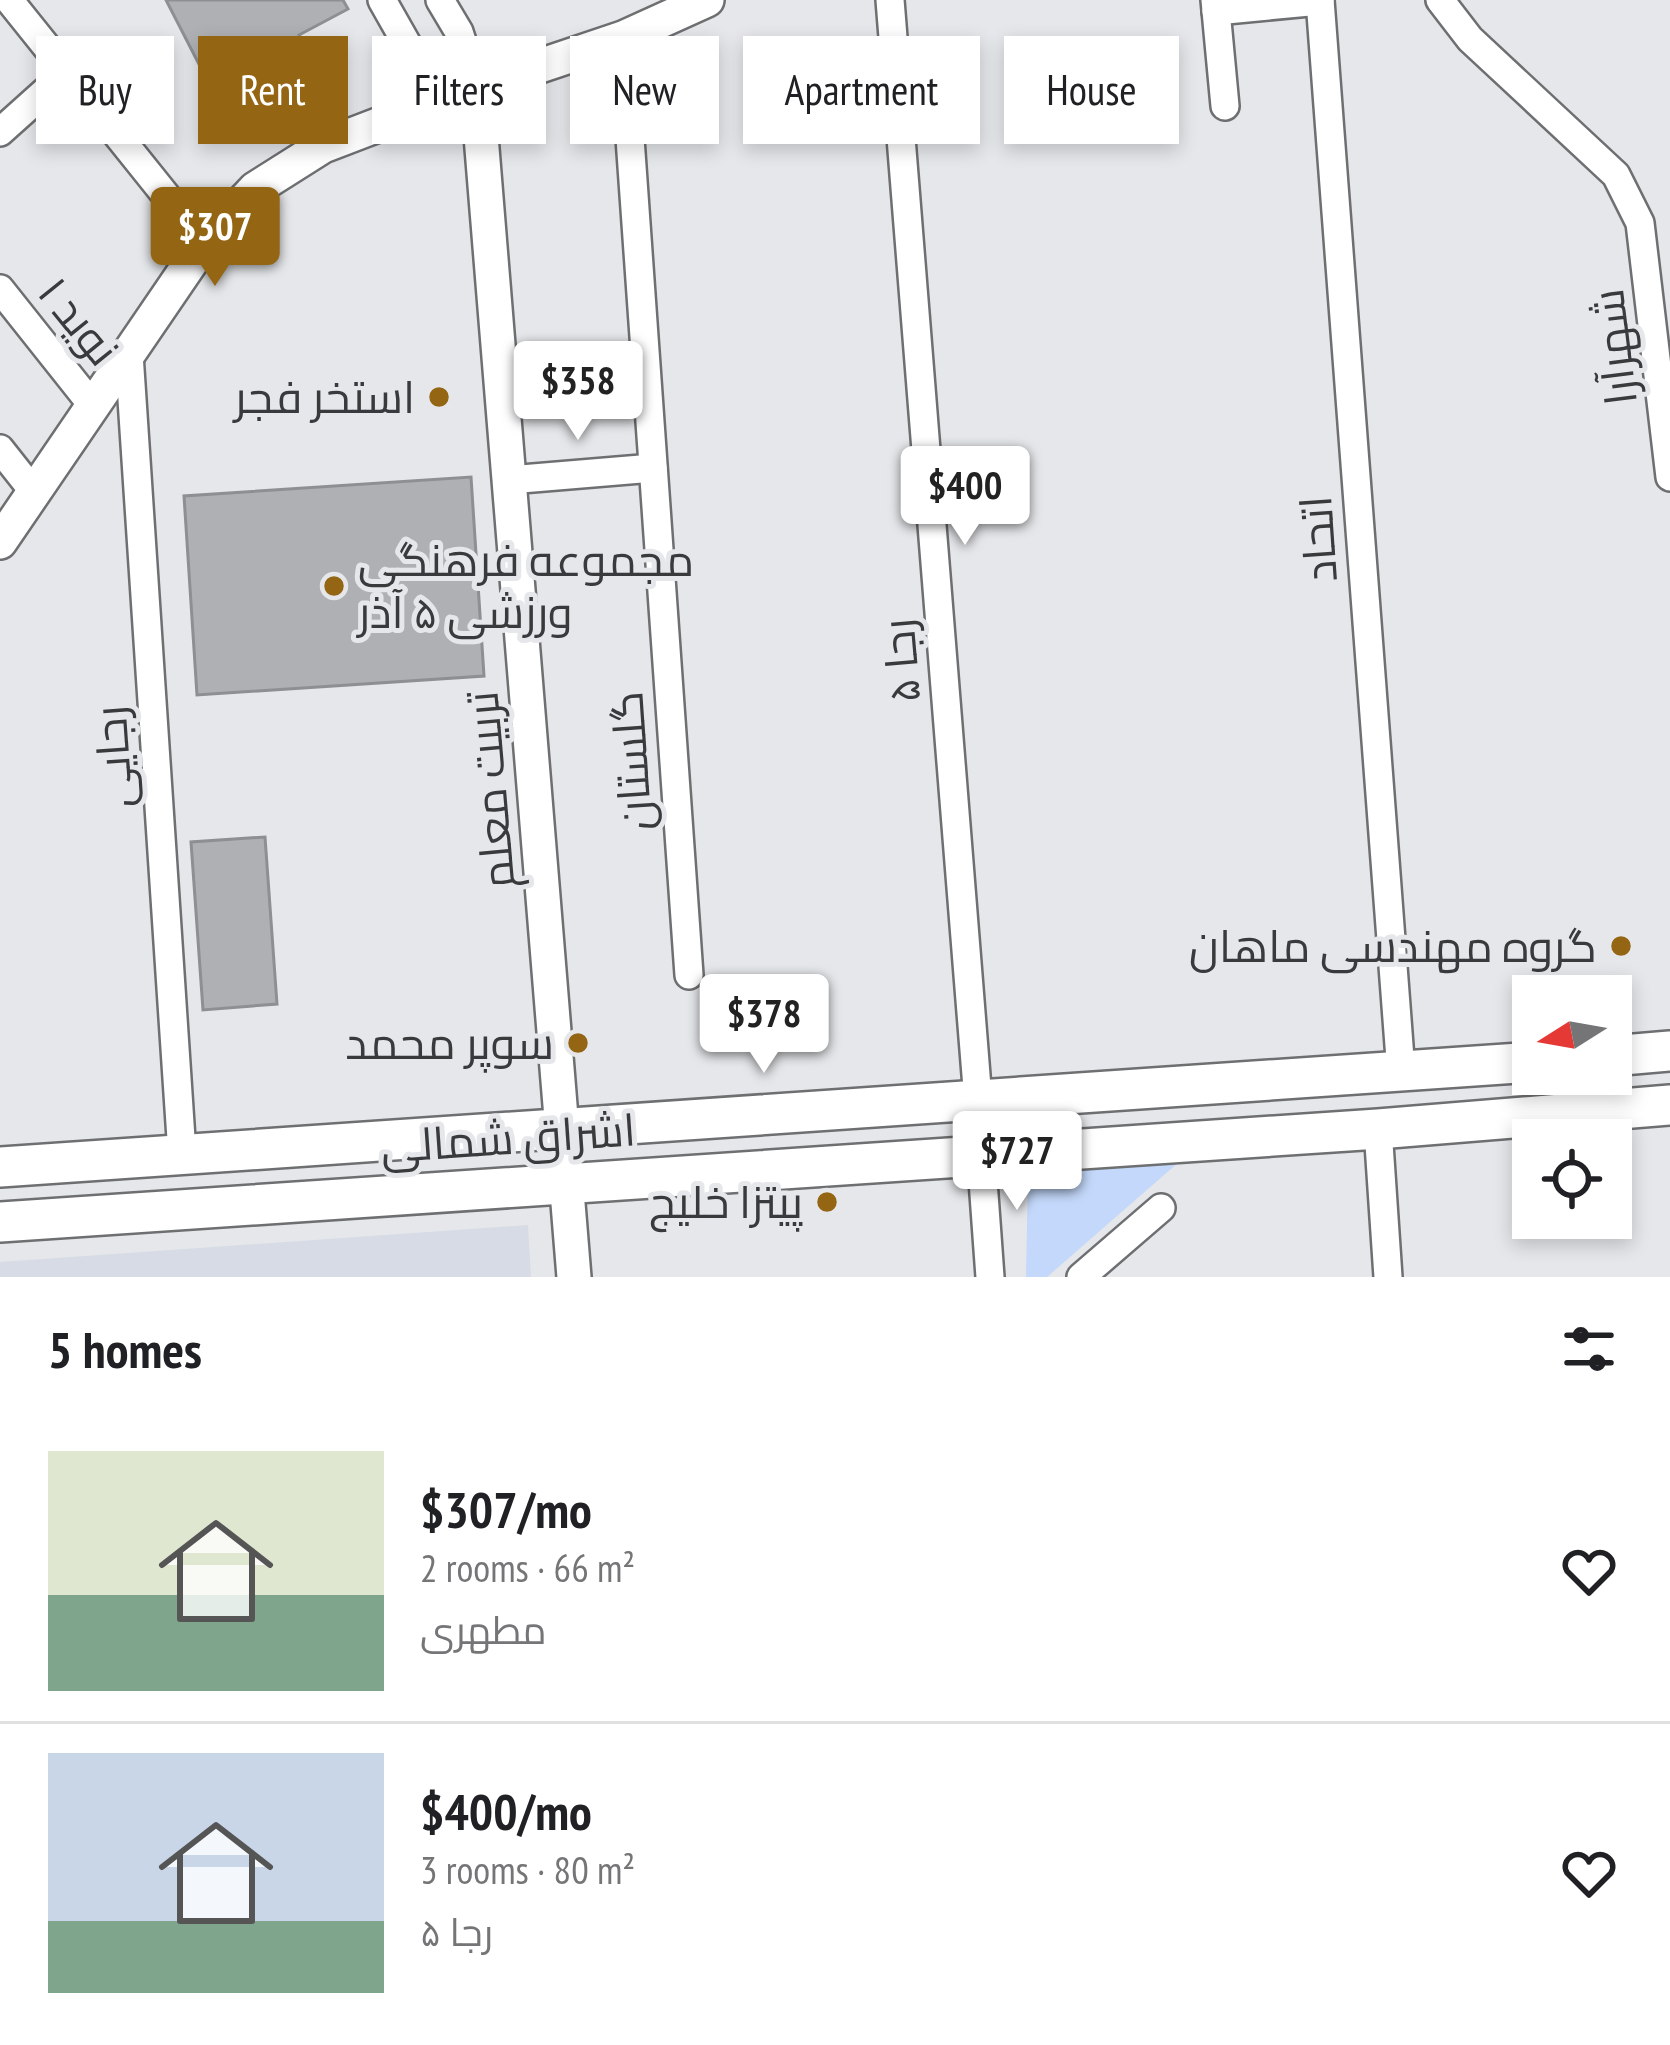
<!DOCTYPE html>
<html lang="en">
<head>
<meta charset="utf-8">
<style>
	body { margin:0; font-family:"PT Sans Narrow",Cairo,sans-serif; background:#f6f6f6; color:#202124; height:100vh; display:flex; flex-direction:column; font-size:45px; white-space:nowrap }
	* { box-sizing:border-box; margin:0 }
	p { font-size:39px; color:#757577 }
	.icon { flex:none; width:66px; height:66px; fill:none; stroke:currentColor; stroke-width:2; stroke-linecap:round; stroke-linejoin:round }
	.map { position:relative; height:1277px; overflow:hidden }
	.drawer { display:flex; flex-direction:column; background:#fff; flex:1 }
	.drawer>* { flex:none }
	.guide { position:absolute; left:36px; top:36px; width:1599px; height:108px; display:flex; gap:24px }
	.needle { width:78px; rotate:259deg }
	.controls { position:absolute; left:1512px; top:975px; display:grid; gap:24px }
	.controls a { display:grid; place-items:center; width:120px; height:120px; border-radius:0px; background:#fff; box-shadow:0 6px 18px #0003; font-size:60px }
	.price { position:absolute; translate:-50% -102px; padding:0 27px; border-radius:12px; background:#fff; color:#222; font-size:39px; line-height:78px; filter:drop-shadow(0 3px 6px #0008) }
	.price::after { content:''; position:absolute; left:50%; top:72px; width:36px; height:27px; margin-left:-18px; background:inherit; clip-path:polygon(0 0,100% 0,50% 100%) }
	.price.current { background:#946513; color:#fff }
	ul { padding:0; list-style:none }
	li { display:flex; align-items:center; gap:36px; height:300px; padding:0 48px }
	li+li { border-top:3px solid #e0e0e0 }
	li span { display:grid; place-items:center; flex:none; width:336px; height:240px; border-radius:0px; color:#555 }
	li>.icon { margin-inline-start:auto }
	span .icon { width:144px; height:144px; fill:#fffc; stroke-width:1 }
	li b { font-size:51px }
	h2 { display:flex; justify-content:space-between; align-items:center; height:144px; padding:0 48px; font-size:51px }
	.chip { padding:0 42px; border-radius:0px; background:#fff; box-shadow:0 6px 18px #0003; font-size:42px; line-height:108px }
	.chip.current { background:#946513; color:#fff }
	.map>svg:first-child { display:block }
	.built { fill:#d6dbe5 }
	.green { fill:#c3d8fa }
	.building { fill:#aeb0b3; stroke:#8d8f92; stroke-width:3 }
	.lines { fill:none; stroke-linecap:round; stroke-linejoin:round }
	.minor-casing { stroke:#6d6f71; stroke-width:32 }
	.tertiary-casing { stroke:#6d6f71; stroke-width:38 }
	.secondary-casing { stroke:#6d6f71; stroke-width:44 }
	.path { stroke:#9d9ea1; stroke-width:6; stroke-dasharray:3 9; stroke-linecap:butt }
	.minor { stroke:#fff; stroke-width:27 }
	.tertiary { stroke:#fff; stroke-width:33 }
	.secondary { stroke:#fff; stroke-width:39 }
	.poi-dot { fill:#946513; stroke:#e5e7ea; stroke-width:4.5 }
	.labels { text-anchor:middle; stroke-width:10; stroke-linejoin:round; paint-order:stroke }
	.street-label { font-size:45px; fill:#393a3b; stroke:#e5e7ea }
	.poi-label { font-size:45px; fill:#393a3b; stroke:#e5e7ea; text-anchor:end }
</style>
</head>
<body>
<div class="map">
<svg width="1670" height="1277" viewBox="0 0 1670 1277">
	<rect width="100%" height="100%" fill="#e5e7ea"/>
	<!-- built -->
	<polygon class="built" points="528,1225 531,1277 0,1277 0,1262"/>
	<!-- green -->
	<polygon class="green" points="1180,1161 1047,1277 1026,1277 1028,1174"/>
	<!-- building -->
	<g class="building">
		<polygon points="166,0 343,0 348,9 299,35 308,52 269,73 256,47 204,74"/>
		<polygon points="471,477 484,676 197,695 184,496"/>
		<polygon points="265,837 277,1004 203,1010 191,842"/>
	</g>
	<g class="lines">
		<!-- minor casing -->
		<g class="minor-casing">
			<g id="minor">
				<polyline points="9,0 204,243"/>
				<polyline points="382,0 412,53 477,87"/>
				<polyline points="440,0 459,32 477,87"/>
				<polyline points="890,0 978,1100"/>
				<polyline points="1215,0 1225,106"/>
				<polyline points="1320,0 1401,1072"/>
				<polyline points="1440,0 1470,39 1616,175 1640,223 1670,477"/>
				<polyline points="1216,11 1320,1"/>
				<polyline points="629,124 689,975"/>
				<polyline points="0,132 67,72"/>
				<polyline points="0,289 93,406"/>
				<polyline points="129,354 182,1154"/>
				<polyline points="0,449 34,492"/>
				<polyline points="509,480 653,468"/>
				<polyline points="1378,1129 1388,1277"/>
				<polyline points="981,1153 990,1277"/>
				<polyline points="1081,1277 1161,1208"/>
			</g>
		</g>
		<!-- tertiary casing -->
		<g class="tertiary-casing">
			<g id="tertiary">
				<polyline points="477,87 574,1277"/>
				<polyline points="0,542 204,243 255,189 323,146 477,87 623,38 707,0"/>
			</g>
		</g>
		<!-- secondary casing -->
		<g class="secondary-casing">
			<g id="secondary">
				<polyline points="1611,1056 1670,1051"/>
				<polyline points="0,1167 1533,1062"/>
				<polyline points="0,1222 1378,1129 1670,1105"/>
			</g>
		</g>
		<!-- path -->
		<polyline class="path" points="625,66 627,100"/>
		<!-- minor -->
		<use href="#minor" class="minor"/>
		<!-- tertiary -->
		<use href="#tertiary" class="tertiary"/>
		<!-- secondary -->
		<use href="#secondary" class="secondary"/>
	</g>
	<!-- markers -->
	<g class="poi-dot">
		<circle cx="439" cy="397" r="12"/>
		<circle cx="334" cy="586" r="12"/>
		<circle cx="1621" cy="946" r="12"/>
		<circle cx="578" cy="1043" r="12"/>
		<circle cx="827" cy="1202" r="12"/>
	</g>
	<g class="labels">
		<!-- street labels -->
		<g class="street-label">
			<text transform="translate(79 321) rotate(51)" y="16">نوید ۱</text>
			<text transform="translate(1614 347) rotate(-97)" y="16">شهرآرا</text>
			<text transform="translate(1318 539) rotate(-94)" y="16">اتحاد</text>
			<text transform="translate(901 661) rotate(-95)" y="16">رجا ۵</text>
			<text transform="translate(113 757) rotate(-94)" y="16">رجایی</text>
			<text transform="translate(631 761) rotate(-94)" y="16">گلستان</text>
			<text transform="translate(490 790) rotate(-95)" y="16">تربیت معلم</text>
			<text transform="translate(508 1138) rotate(-4)" y="16">اشراق شمالی</text>
		</g>
		<!-- poi labels -->
		<g class="poi-label">
			<text x="415" y="413">استخر فجر</text>
			<text x="358" y="576" text-anchor="start">مجموعه فرهنگی<tspan x="358" dy="52">ورزشی ۵ آذر</tspan></text>
			<text x="1597" y="962">گروه مهندسی ماهان</text>
			<text x="554" y="1059">سوپر محمد</text>
			<text x="803" y="1218">پیتزا خلیج</text>
		</g>
	</g>
</svg>
<div class="controls">
<a><svg class="needle" viewBox="-14 -14 28 28"><path d="M0-13l5 13h-10z" fill="#e53935"/><path d="M0 13l5-13h-10z" fill="#757577"/></svg></a>
<a><svg class="icon" aria-label="locate" viewBox="0 0 24 24"><circle cx="12" cy="12" r="6"/><path d="M12 2v4M12 18v4M2 12h4M18 12h4"/></svg></a>
</div>
<b class="price current" style="left:215px;top:289px">$307</b>
<b class="price" style="left:578px;top:443px">$358</b>
<b class="price" style="left:965px;top:548px">$400</b>
<b class="price" style="left:764px;top:1076px">$378</b>
<b class="price" style="left:1017px;top:1213px">$727</b>
<div class="guide">
<a class="chip">Buy</a>
<a class="chip current">Rent</a>
<a class="chip">Filters</a>
<a class="chip">New</a>
<a class="chip">Apartment</a>
<a class="chip">House</a>
</div>
</div>
<section class="drawer">
<h2>5 homes<svg class="icon" aria-label="filters" viewBox="0 0 24 24"><path d="M4 7h16M4 17h16"/><circle cx="9" cy="7" r="2"/><circle cx="15" cy="17" r="2"/></svg></h2>
<ul>
<li><span style="background:linear-gradient(#dfe7d0 60%,#7fa58c 0)"><svg class="icon" aria-label="home" viewBox="0 0 24 24"><path d="M3 11l9-7 9 7M6 9v11h12V9"/></svg></span><div><b>$307/mo</b><p>2 rooms · 66 m²</p><p>مطهری</p></div><svg class="icon" aria-label="heart" viewBox="0 0 24 24"><path d="M12 20l-8-8c-3-5 5-10 8-4 3-6 11-1 8 4z"/></svg></li>
<li><span style="background:linear-gradient(#c9d6e8 70%,#7fa58c 0)"><svg class="icon" aria-label="home" viewBox="0 0 24 24"><path d="M3 11l9-7 9 7M6 9v11h12V9"/></svg></span><div><b>$400/mo</b><p>3 rooms · 80 m²</p><p>رجا ۵</p></div><svg class="icon" aria-label="heart" viewBox="0 0 24 24"><path d="M12 20l-8-8c-3-5 5-10 8-4 3-6 11-1 8 4z"/></svg></li>
</ul>
</section>
</body>
</html>
